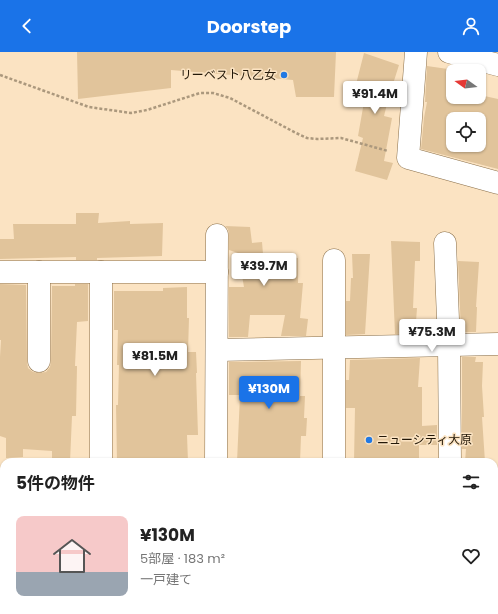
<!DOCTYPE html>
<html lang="ja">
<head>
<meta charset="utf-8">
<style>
	body { margin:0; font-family:Poppins,"Noto Sans JP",sans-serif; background:#f2f2f2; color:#222; height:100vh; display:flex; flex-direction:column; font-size:15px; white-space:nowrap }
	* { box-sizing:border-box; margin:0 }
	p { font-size:13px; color:#767676 }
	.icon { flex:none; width:22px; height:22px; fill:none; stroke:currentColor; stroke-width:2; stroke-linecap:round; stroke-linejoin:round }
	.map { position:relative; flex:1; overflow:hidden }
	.sheet { position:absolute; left:0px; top:406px; width:498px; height:156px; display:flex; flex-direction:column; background:#fff; border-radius:12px 12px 0 0; box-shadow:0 1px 3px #0004 }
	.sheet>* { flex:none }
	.needle { width:26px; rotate:285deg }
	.tools { position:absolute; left:446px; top:12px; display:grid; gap:8px }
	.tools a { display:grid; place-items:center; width:40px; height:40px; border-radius:8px; background:#fff; box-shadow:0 1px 3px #0004; font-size:20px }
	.price { position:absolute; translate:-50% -34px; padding:0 9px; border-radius:4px; background:#fff; color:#222; font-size:13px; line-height:26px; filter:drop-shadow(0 1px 2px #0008) }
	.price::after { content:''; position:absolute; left:50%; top:24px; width:12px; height:9px; margin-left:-6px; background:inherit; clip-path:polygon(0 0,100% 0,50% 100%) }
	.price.active { background:#1a73e8; color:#fff }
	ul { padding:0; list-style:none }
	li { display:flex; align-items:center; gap:12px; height:100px; padding:0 16px }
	li span { display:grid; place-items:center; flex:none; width:112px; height:80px; border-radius:8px; color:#555 }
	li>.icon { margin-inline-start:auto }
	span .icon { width:48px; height:48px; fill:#fffc; stroke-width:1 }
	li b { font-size:17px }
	h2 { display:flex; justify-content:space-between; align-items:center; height:48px; padding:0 16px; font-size:17px }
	header { display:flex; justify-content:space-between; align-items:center; height:52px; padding:0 16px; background:#1a73e8; color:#fff; font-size:18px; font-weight:700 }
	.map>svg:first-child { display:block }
	.forest { fill:#c798d9 }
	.building { fill:#e1c49b; fill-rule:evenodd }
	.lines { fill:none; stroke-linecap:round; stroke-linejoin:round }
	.minor-casing { stroke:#8a6f49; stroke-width:23 }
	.path { stroke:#ab987d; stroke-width:2.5; stroke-dasharray:3 2; stroke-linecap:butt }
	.minor { stroke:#fff; stroke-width:22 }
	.poi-dot { fill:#2279e3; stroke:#fbe3c2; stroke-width:1.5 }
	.labels { text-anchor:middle; stroke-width:3; stroke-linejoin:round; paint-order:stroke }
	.poi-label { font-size:12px; fill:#231808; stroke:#fbe3c2; text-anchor:end }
</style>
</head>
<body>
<header><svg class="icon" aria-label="back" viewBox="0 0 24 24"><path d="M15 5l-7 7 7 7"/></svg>Doorstep<svg class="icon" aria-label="person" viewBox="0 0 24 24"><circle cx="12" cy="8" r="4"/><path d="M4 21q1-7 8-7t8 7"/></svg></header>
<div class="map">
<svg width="498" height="562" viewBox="0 0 498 562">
	<rect width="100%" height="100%" fill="#fbe3c2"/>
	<!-- forest -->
	<polygon class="forest" points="498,518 498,562 467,562 470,558 494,558 494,522"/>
	<!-- building -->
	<g class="building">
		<polygon points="77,0 336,0 334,45 296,45 293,28 171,18 171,36 78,47"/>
		<polygon points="364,1 399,13 393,32 392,32 384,64 392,66 384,109 393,111 387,128 355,119 363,86 358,84 364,50 358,49 358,44 353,44"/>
		<path d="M427,14l21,3 -1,15 6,1v12h26v-10l3,1 -2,7 18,4v70l-77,-20 3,-31 3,-16h-2zM453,67h26v26h-26z"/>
		<polygon points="76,161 99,161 98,171 130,169 130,172 163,171 162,204 97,206 97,208 76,208 76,205 0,207 0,187 14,187 13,172 76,172"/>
		<polygon points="225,174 250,175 252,191 262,190 263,202 298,206 298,231 303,231 300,266 308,267 306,284 281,284 285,263 250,263 248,285 229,285 229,235 244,235 238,201 229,198 229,183 228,177"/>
		<polygon points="391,189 420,190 420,209 415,209 413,256 417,256 416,270 421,270 421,281 395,282"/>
		<polygon points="352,202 370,202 365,282 346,283 346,249 350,249 351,226 353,226"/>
		<polygon points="458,209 479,210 476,255 477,255 476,280 461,280"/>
		<polygon points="0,232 26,233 27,309 28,316 33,320 39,321 46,320 50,315 51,309 52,234 75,234 75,232 88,232 88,269 77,270 75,314 77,314 76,364 72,364 70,410 52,410 52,399 23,397 23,405 6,406 6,386 0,384 0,305 1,288 0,288"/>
		<polygon points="187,235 187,266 189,266 188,300 196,300 197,321 196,321 198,383 187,383 188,410 117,410 116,353 118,353 119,313 117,313 118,278 114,278 114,239 163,239 163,236"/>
		<polygon points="462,305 476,305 475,310 483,310 482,334 484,365 482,365 485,410 465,410 466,397 462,397"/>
		<polygon points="420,306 418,335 422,335 422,374 437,373 437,393 419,393 419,410 354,410 355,356 346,356 346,328 349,328 350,308"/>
		<polygon points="301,309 300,344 305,344 304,366 307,366 306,384 301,384 300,410 237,410 240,343 229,343 229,310"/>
	</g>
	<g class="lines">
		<!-- minor casing -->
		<g class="minor-casing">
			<g id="minor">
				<polyline points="416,0 408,106 498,131"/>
				<polyline points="449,0 498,13"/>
				<polyline points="445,191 449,293 450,410"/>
				<polyline points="334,208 334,410"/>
				<polyline points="0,220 217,220"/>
				<polyline points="39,220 39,309"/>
				<polyline points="101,220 101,410"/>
				<polyline points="217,298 498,292"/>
				<polyline points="216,410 217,183"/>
				<polyline points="101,562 101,558"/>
				<polyline points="216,562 216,558"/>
				<polyline points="334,562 334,558"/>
				<polyline points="445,562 446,558"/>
			</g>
		</g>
		<!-- path -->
		<polyline class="path" points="0,23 89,55 131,61 147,58 200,41 213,41 230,46 296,81 307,86 317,87 341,86 388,99"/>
		<!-- minor -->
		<use href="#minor" class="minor"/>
	</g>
	<!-- markers -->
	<g class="poi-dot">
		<circle cx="284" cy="23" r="4"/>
		<circle cx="369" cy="388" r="4"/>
	</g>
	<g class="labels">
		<!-- poi labels -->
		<g class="poi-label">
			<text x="276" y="27">リーベスト八乙女</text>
			<text x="377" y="392" text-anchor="start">ニューシティ大原</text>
		</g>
	</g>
</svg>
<div class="tools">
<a><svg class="needle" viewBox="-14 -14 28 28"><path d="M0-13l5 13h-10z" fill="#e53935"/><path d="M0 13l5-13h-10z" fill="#767676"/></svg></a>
<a><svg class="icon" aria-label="locate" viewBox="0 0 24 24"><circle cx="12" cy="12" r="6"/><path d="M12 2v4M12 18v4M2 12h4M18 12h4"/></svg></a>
</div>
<b class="price" style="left:375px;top:63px">¥91.4M</b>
<b class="price" style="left:264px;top:235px">¥39.7M</b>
<b class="price" style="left:432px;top:301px">¥75.3M</b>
<b class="price" style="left:155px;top:325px">¥81.5M</b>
<b class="price active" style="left:269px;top:358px">¥130M</b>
<section class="sheet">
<h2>5件の物件<svg class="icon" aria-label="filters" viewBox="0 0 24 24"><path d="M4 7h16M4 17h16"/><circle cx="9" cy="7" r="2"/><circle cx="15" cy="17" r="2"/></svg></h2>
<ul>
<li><span style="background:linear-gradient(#f6c9c9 70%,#9aa5b1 0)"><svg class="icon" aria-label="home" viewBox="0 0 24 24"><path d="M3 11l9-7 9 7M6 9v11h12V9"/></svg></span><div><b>¥130M</b><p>5部屋 · 183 m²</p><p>一戸建て</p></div><svg class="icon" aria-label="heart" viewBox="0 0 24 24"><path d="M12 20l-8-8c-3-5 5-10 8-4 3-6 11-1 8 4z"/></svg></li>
</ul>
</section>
</div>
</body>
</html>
